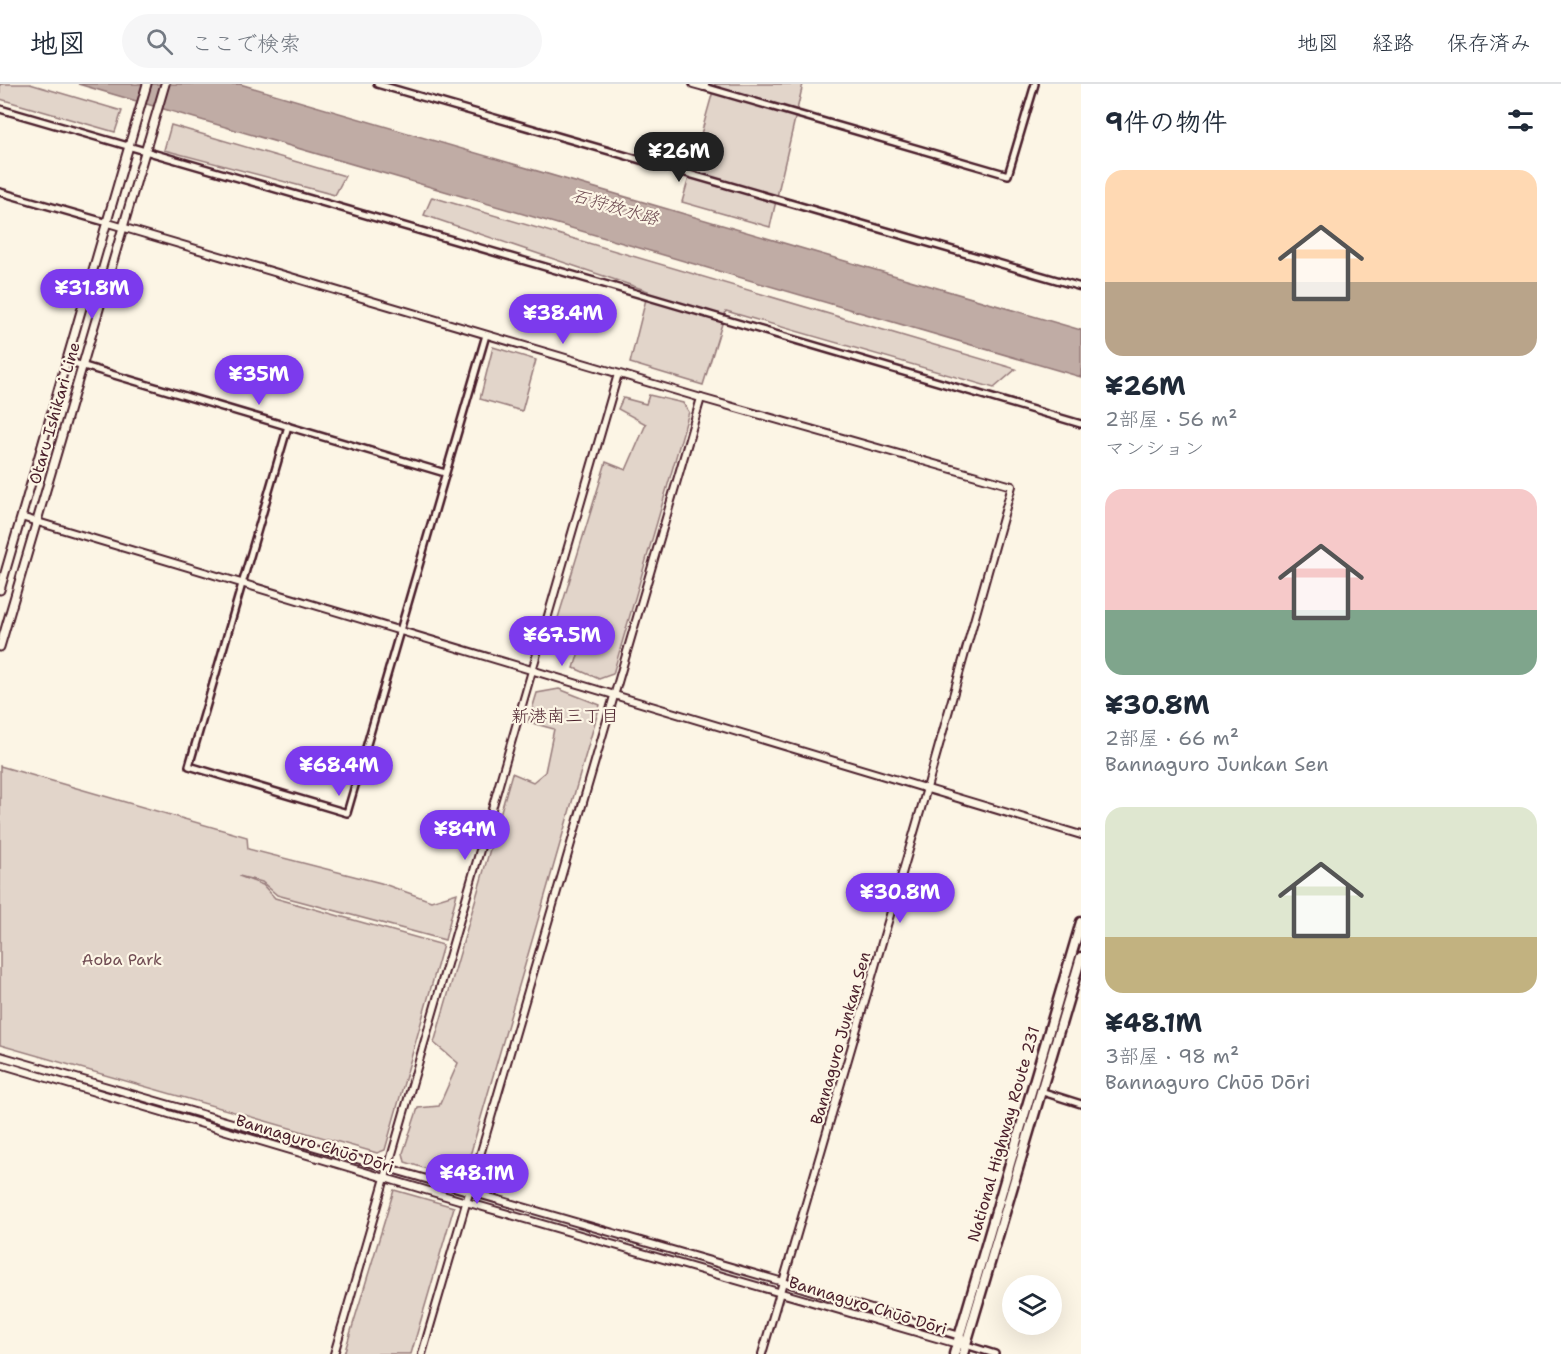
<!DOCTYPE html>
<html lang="ja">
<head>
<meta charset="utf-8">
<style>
	body { margin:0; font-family:"Shantell Sans","Klee One",sans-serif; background:#f6f6f7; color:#1f2937; height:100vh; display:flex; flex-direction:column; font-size:22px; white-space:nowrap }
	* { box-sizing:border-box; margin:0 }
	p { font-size:20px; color:#747a83 }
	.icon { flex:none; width:33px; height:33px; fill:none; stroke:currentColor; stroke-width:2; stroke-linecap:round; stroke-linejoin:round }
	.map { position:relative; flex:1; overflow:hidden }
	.details { display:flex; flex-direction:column; background:#fff; width:480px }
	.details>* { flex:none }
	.controls { position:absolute; left:1002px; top:1191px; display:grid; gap:12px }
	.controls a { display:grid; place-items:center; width:60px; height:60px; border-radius:50%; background:#fff; box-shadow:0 6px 24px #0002; font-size:30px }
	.price { position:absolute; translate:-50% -51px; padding:0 14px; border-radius:21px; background:#7c3aed; color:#fff; font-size:20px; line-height:39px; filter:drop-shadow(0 2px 3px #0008) }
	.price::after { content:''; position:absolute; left:50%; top:36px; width:18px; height:14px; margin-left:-9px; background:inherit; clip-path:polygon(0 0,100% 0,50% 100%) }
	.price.selected { background:#222; color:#fff }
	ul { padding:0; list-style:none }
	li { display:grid; align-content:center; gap:12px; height:318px; padding:0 24px }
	li span { display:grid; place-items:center; height:186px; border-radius:18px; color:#555 }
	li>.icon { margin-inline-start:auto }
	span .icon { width:108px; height:108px; fill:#fffc; stroke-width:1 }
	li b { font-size:26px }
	h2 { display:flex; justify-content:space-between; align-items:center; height:72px; padding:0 24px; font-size:26px }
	header { display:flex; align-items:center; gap:36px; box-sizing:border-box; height:84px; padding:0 30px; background:#fff; border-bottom:2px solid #e0e1e3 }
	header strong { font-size:28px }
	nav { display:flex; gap:33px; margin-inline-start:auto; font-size:21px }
	.search { width:420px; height:54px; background:#f6f6f7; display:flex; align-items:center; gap:15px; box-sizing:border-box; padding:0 21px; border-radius:33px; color:#747a83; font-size:22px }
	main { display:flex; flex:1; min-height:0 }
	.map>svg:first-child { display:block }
	.green { fill:#e2d5ca; stroke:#967a7a; stroke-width:1.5 }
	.water { fill:#c0aca5; stroke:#917474; stroke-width:1.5 }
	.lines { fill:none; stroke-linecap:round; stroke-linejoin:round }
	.minor-casing { stroke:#4a1f2b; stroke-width:10 }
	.tertiary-casing { stroke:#4a1f2b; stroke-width:10 }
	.secondary-casing { stroke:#4a1f2b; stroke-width:11 }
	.trunk-casing { stroke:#4a1f2b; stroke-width:13 }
	.minor { stroke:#fcf5e5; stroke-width:5 }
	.tertiary { stroke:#fcf5e5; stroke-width:6 }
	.secondary { stroke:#fcf5e5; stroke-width:7 }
	.trunk { stroke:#fcf5e5; stroke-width:8 }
	.labels { text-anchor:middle; stroke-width:4.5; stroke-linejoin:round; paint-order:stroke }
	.street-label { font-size:16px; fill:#4a1f2b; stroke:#fcf5e5 }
	.park-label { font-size:16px; fill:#704c53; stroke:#fcf5e5 }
	.water-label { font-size:18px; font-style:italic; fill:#6d4950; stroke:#fcf5e5 }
	.neighbourhood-label { font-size:18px; fill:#4a1f2b; stroke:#fcf5e5 }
</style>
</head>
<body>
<header>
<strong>地図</strong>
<div class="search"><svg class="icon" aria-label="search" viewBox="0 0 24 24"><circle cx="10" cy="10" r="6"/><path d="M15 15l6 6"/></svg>ここで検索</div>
<nav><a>地図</a><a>経路</a><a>保存済み</a></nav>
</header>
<main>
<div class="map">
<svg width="1081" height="1270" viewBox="0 0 1081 1270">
	<rect width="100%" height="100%" fill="#fcf5e5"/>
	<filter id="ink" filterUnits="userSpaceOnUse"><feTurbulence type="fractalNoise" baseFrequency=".0167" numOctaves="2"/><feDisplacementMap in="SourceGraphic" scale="12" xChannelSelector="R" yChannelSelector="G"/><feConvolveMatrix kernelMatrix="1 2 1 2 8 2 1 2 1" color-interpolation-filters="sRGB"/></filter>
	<g filter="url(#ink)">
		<!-- green -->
		<g class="green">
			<polygon points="0,0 30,0 122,27 115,48 0,15"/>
			<polygon points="715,0 803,0 770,143 682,118"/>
			<polygon points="171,41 345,92 335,111 164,66"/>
			<polygon points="432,113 1016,285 994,304 726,227 703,301 630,279 648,207 424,131"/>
			<polygon points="493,263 536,276 522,327 480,315"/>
			<polygon points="649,311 683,319 689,328 613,590 599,595 574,584 579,568 550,560 606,378 626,386 646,340 618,325 623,314 646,320"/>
			<polygon points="559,605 600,621 465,1089 454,1094 405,1078 403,1069 418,1024 439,1022 458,979 434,959 512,689 533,698 545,688 554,645 528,638 537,609"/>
			<polygon points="0,682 247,753 248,765 381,799 431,817 457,809 445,856 277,811 262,798 239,792 263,801 275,814 443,861 385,1066 377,1069 0,961"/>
			<polygon points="394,1106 454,1123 411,1270 344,1270"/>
		</g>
		<!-- water -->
		<polygon class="water" points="78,0 240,0 1081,246 1081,293"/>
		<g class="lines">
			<!-- minor casing -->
			<g class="minor-casing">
				<g id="minor">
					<polyline points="377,0 1081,203"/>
					<polyline points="704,3 1008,91 1035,0"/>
					<polyline points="0,25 625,206 1081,340"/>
					<polyline points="0,108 108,139"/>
					<polyline points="67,277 445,389"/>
					<polyline points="288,342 189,682 347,729 486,251"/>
					<polyline points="1040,1007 1081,1020"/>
					<polyline points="966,1261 995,1270"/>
				</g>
			</g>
			<!-- tertiary casing -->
			<g class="tertiary-casing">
				<g id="tertiary">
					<polyline points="693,0 704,3 705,0"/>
					<polyline points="108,139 701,314 1012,402 927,704 762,1270"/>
					<polyline points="21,433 1081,751"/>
					<polyline points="0,972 783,1198 960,1252 966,1261"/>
					<polyline points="0,980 466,1118 961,1261"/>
					<polyline points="334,1270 618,290"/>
					<polyline points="422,1270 701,314"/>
				</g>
			</g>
			<!-- secondary casing -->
			<g class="secondary-casing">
				<g id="secondary">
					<polyline points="0,506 147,0"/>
					<polyline points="0,563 165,0"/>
				</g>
			</g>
			<!-- trunk casing -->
			<g class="trunk-casing">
				<g id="trunk">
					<polyline points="954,1270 1081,838"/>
					<polyline points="963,1270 1081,873"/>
				</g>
			</g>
			<!-- minor -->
			<use href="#minor" class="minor"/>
			<!-- tertiary -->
			<use href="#tertiary" class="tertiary"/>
			<!-- secondary -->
			<use href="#secondary" class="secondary"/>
			<!-- trunk -->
			<use href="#trunk" class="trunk"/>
		</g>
	</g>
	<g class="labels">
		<!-- street labels -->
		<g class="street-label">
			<text transform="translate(54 329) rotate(-74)" y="6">Otaru Ishikari Line</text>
			<text transform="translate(840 954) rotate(-74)" y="6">Bannaguro Junkan Sen</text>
			<text transform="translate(1003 1050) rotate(-74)" y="6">National Highway Route 231</text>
			<text transform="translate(315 1059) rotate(17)" y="6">Bannaguro Chūō Dōri</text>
			<text transform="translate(868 1221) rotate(17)" y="6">Bannaguro Chūō Dōri</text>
		</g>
		<!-- park labels -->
		<g class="park-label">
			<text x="122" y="881">Aoba Park</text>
		</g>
		<!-- water labels -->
		<g class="water-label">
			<text transform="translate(615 123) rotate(16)" y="6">石狩放水路</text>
		</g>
		<!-- neighbourhood labels -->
		<g class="neighbourhood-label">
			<text x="565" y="638">新港南三丁目</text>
		</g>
	</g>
</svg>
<div class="controls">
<a><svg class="icon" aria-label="layers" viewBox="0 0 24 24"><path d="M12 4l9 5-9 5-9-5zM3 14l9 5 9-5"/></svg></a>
</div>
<b class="price selected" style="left:679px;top:99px">¥26M</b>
<b class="price" style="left:92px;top:236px">¥31.8M</b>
<b class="price" style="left:563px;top:261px">¥38.4M</b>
<b class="price" style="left:259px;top:322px">¥35M</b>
<b class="price" style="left:562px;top:583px">¥67.5M</b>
<b class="price" style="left:339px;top:713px">¥68.4M</b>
<b class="price" style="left:465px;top:777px">¥84M</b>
<b class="price" style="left:900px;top:840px">¥30.8M</b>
<b class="price" style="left:477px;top:1121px">¥48.1M</b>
</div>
<section class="details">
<h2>9件の物件<svg class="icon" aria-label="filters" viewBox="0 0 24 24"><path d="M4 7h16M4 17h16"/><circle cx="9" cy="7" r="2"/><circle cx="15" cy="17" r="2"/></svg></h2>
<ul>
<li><span style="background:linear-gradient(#ffd9b3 60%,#b9a48a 0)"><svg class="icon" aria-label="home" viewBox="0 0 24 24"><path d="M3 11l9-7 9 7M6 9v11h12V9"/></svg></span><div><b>¥26M</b><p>2部屋 · 56 m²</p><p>マンション</p></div></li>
<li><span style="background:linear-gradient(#f6c9c9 65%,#7fa58c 0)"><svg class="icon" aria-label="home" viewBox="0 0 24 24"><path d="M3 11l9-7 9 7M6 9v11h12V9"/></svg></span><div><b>¥30.8M</b><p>2部屋 · 66 m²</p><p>Bannaguro Junkan Sen</p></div></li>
<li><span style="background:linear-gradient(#dfe7d0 70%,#c2b280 0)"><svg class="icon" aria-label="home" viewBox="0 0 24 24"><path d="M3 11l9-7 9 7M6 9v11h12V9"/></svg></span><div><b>¥48.1M</b><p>3部屋 · 98 m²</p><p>Bannaguro Chūō Dōri</p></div></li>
</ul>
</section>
</main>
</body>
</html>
